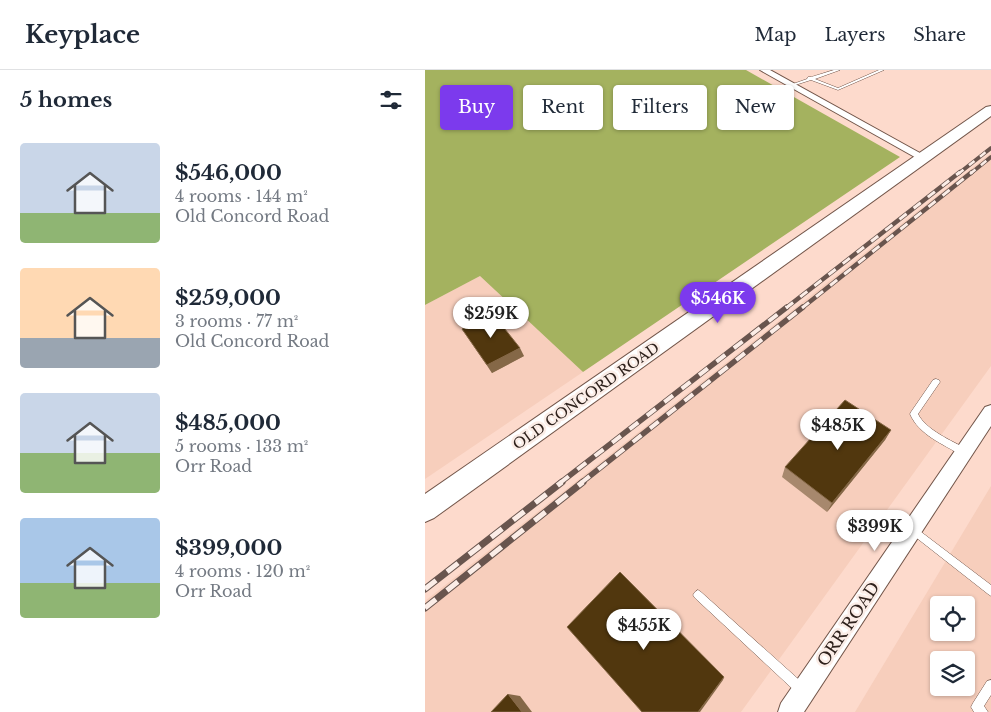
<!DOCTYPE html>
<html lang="en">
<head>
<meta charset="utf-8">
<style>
	body { margin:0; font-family:"Libre Baskerville",serif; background:#f2f2f3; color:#1f2937; height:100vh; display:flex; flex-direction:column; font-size:19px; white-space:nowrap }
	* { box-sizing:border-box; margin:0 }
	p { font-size:16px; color:#747a83 }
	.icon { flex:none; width:28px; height:28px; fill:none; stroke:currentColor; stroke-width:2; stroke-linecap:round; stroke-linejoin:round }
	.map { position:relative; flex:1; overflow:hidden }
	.sheet { display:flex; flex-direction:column; background:#fff; width:425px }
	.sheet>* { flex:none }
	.guide { position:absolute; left:15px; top:15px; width:475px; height:45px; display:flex; gap:10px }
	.tools { position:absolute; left:505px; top:526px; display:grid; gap:10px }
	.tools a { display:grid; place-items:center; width:45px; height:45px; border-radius:5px; background:#fff; box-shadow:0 1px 4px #0004; font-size:25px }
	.price { position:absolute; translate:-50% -42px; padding:0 11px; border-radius:18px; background:#fff; color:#222; font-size:16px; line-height:32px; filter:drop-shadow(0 1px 2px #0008) }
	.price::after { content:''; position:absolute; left:50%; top:30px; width:15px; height:11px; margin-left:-8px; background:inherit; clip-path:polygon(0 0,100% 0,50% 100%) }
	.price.selected { background:#7c3aed; color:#fff }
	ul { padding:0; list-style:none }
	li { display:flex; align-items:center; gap:15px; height:125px; padding:0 20px }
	li span { display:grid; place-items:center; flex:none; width:140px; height:100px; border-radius:5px; color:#555 }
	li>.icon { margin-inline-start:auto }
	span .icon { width:60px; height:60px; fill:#fffc; stroke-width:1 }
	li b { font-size:21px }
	h2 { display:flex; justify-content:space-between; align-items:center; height:60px; padding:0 20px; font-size:21px }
	.chip { padding:0 18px; border-radius:5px; background:#fff; box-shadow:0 1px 4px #0004; font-size:18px; line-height:45px }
	.chip.selected { background:#7c3aed; color:#fff }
	header { display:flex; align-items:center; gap:30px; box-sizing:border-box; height:70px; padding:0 25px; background:#fff; border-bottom:1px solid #e0e1e3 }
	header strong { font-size:24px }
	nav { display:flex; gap:28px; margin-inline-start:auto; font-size:18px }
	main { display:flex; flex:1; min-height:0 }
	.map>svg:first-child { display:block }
	.built { fill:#f7cebc; fill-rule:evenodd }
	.forest { fill:#a4b25f }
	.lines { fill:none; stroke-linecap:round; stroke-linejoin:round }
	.lane-casing { stroke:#715448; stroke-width:1 }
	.street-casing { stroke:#715448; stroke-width:2 }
	.secondary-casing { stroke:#715448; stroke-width:2 }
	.lane { fill:#fff; fill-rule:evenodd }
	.street { fill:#fff; fill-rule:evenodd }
	.secondary { fill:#fff; fill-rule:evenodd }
	.rail-far3-casing { stroke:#69554e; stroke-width:4 }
	.rail-far2-casing { stroke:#69554e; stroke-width:4.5 }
	.rail-far1-casing { stroke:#69554e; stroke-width:5.5 }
	.rail-casing { stroke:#69554e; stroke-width:7 }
	.rail-far3 { stroke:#fbede7; stroke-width:2.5; stroke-dasharray:7; stroke-linecap:butt }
	.rail-far2 { stroke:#fbede7; stroke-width:3; stroke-dasharray:9; stroke-linecap:butt }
	.rail-far1 { stroke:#fbede7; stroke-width:4; stroke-dasharray:11; stroke-linecap:butt }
	.rail { stroke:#fbede7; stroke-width:5; stroke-dasharray:14; stroke-linecap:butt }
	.wall { fill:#a7886d }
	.shaded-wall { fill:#856847 }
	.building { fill:#51370e; stroke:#856847 }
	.labels { text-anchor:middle; stroke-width:5; stroke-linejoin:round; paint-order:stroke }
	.street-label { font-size:14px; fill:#2f221d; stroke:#fbede7 }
	.near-street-label { font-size:16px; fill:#2f221d; stroke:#fbede7 }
</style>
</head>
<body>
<header>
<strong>Keyplace</strong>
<nav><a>Map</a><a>Layers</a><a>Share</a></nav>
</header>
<main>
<section class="sheet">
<h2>5 homes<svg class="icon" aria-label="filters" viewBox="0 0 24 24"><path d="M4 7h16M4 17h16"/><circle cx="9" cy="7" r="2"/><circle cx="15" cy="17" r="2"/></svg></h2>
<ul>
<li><span style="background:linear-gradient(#c9d6e8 70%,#8fb573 0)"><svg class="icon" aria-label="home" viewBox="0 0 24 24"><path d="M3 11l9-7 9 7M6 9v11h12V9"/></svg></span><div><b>$546,000</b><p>4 rooms · 144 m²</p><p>Old Concord Road</p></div></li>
<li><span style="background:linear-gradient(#ffd9b3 70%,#9aa5b1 0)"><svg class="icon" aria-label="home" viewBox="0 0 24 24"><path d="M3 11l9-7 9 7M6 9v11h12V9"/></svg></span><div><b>$259,000</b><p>3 rooms · 77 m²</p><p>Old Concord Road</p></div></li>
<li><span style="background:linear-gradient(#c9d6e8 60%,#8fb573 0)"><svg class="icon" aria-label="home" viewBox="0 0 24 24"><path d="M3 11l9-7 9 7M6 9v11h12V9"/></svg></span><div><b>$485,000</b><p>5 rooms · 133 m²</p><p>Orr Road</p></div></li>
<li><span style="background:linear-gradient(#a9c7e8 65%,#8fb573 0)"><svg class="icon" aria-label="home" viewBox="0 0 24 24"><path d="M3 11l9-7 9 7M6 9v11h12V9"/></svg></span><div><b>$399,000</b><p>4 rooms · 120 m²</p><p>Orr Road</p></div></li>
</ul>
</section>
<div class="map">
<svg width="566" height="642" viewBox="0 0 566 642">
	<rect width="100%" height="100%" fill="#fddacc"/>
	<!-- built -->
	<g class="built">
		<polygon points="566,83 566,296 316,642 0,642 0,531"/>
		<polygon points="55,206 158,302 0,409 0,235"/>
		<path d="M566,416v226h-136zM514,535h27v27h-27zM514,590h27v28h-27z"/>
	</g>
	<!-- forest -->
	<polygon class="forest" points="0,0 321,0 475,87 158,302 55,206 0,235"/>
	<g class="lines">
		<!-- lane casing -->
		<g class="lane-casing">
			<g id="lane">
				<polygon points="409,0 415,0 390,9 413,18 454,0 459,0 413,20 386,10 367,16 365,15 382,9 383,7 386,7"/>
				<path d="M511,309l3,1 1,2 -22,32c8,16 34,27 49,35l1,3 -1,3 -3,1 -3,-1c-18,-11 -42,-20 -51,-41l1,-2 22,-32z"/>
				<polygon points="487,455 566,515 566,526 563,524 484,462 482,459 484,456"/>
				<polygon points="273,520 276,522 381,616 382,620 381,624 377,625 373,624 270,528 268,525 270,522"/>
				<polygon points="566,610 566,625 559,636 563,642 549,642 546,637 548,633 562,611"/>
			</g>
		</g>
		<!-- street casing -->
		<g class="street-casing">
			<g id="street">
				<polygon points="335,0 345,0 504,88 503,90 495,90"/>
				<polygon points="566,335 566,356 379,642 353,642 356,633 560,337"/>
			</g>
		</g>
		<!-- secondary casing -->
		<g class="secondary-casing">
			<polygon id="secondary" points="566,36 566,46 9,448 0,452 0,424 561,37"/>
		</g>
		<!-- lane -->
		<use href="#lane" class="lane"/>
		<!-- street -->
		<use href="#street" class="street"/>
		<!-- secondary -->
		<use href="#secondary" class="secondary"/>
		<!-- rail-far3 casing -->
		<g class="rail-far3-casing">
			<g id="rail-far3">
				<polyline points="533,104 566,78"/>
				<polyline points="545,104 566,87"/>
			</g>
		</g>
		<!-- rail-far2 casing -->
		<g class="rail-far2-casing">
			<g id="rail-far2">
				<polyline points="361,238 535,102"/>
				<polyline points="377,238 547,102"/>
			</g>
		</g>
		<!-- rail-far1 casing -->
		<g class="rail-far1-casing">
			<g id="rail-far1">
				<polyline points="135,413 362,237"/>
				<polyline points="156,413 378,237"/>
			</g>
		</g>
		<!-- rail casing -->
		<g class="rail-casing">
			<g id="rail">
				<polyline points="0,519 137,412"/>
				<polyline points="0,538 158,412"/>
			</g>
		</g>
		<!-- rail-far3 -->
		<use href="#rail-far3" class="rail-far3"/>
		<!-- rail-far2 -->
		<use href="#rail-far2" class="rail-far2"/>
		<!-- rail-far1 -->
		<use href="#rail-far1" class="rail-far1"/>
		<!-- rail -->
		<use href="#rail" class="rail"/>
	</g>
	<!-- wall -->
	<g class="wall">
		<polygon points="37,259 99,286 67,303"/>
		<polygon points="466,360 460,370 402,442 357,407 360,397"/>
	</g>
	<!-- shaded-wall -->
	<g class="shaded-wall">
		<polygon points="95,278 99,286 67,303 62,295"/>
		<polygon points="466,360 460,370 402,442 407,433"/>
		<polygon points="299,607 298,610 275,642 273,642"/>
		<polygon points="83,624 95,626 107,642 97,642"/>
	</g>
	<!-- building -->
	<g class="building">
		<polygon points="68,244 95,278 62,295 37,259"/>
		<polygon points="420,330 466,360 407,433 360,397"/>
		<polygon points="195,502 299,607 273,642 217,642 142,557"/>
		<polygon points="83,624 97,642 66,642"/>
	</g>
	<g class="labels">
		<!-- street labels -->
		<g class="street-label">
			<text transform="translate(161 326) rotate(-35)" y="5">OLD CONCORD ROAD</text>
		</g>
		<!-- near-street labels -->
		<g class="near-street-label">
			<text transform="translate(423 554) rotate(-56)" y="6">ORR ROAD</text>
		</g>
	</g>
</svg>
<div class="tools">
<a><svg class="icon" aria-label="locate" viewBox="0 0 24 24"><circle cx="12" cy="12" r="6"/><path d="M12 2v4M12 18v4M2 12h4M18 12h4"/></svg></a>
<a><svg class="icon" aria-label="layers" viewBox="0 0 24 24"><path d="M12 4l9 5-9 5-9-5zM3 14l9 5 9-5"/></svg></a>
</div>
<b class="price selected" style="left:293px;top:254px">$546K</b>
<b class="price" style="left:66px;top:269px">$259K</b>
<b class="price" style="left:413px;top:381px">$485K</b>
<b class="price" style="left:450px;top:482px">$399K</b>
<b class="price" style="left:219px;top:581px">$455K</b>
<div class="guide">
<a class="chip selected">Buy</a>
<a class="chip">Rent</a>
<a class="chip">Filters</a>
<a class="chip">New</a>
</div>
</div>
</main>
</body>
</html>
